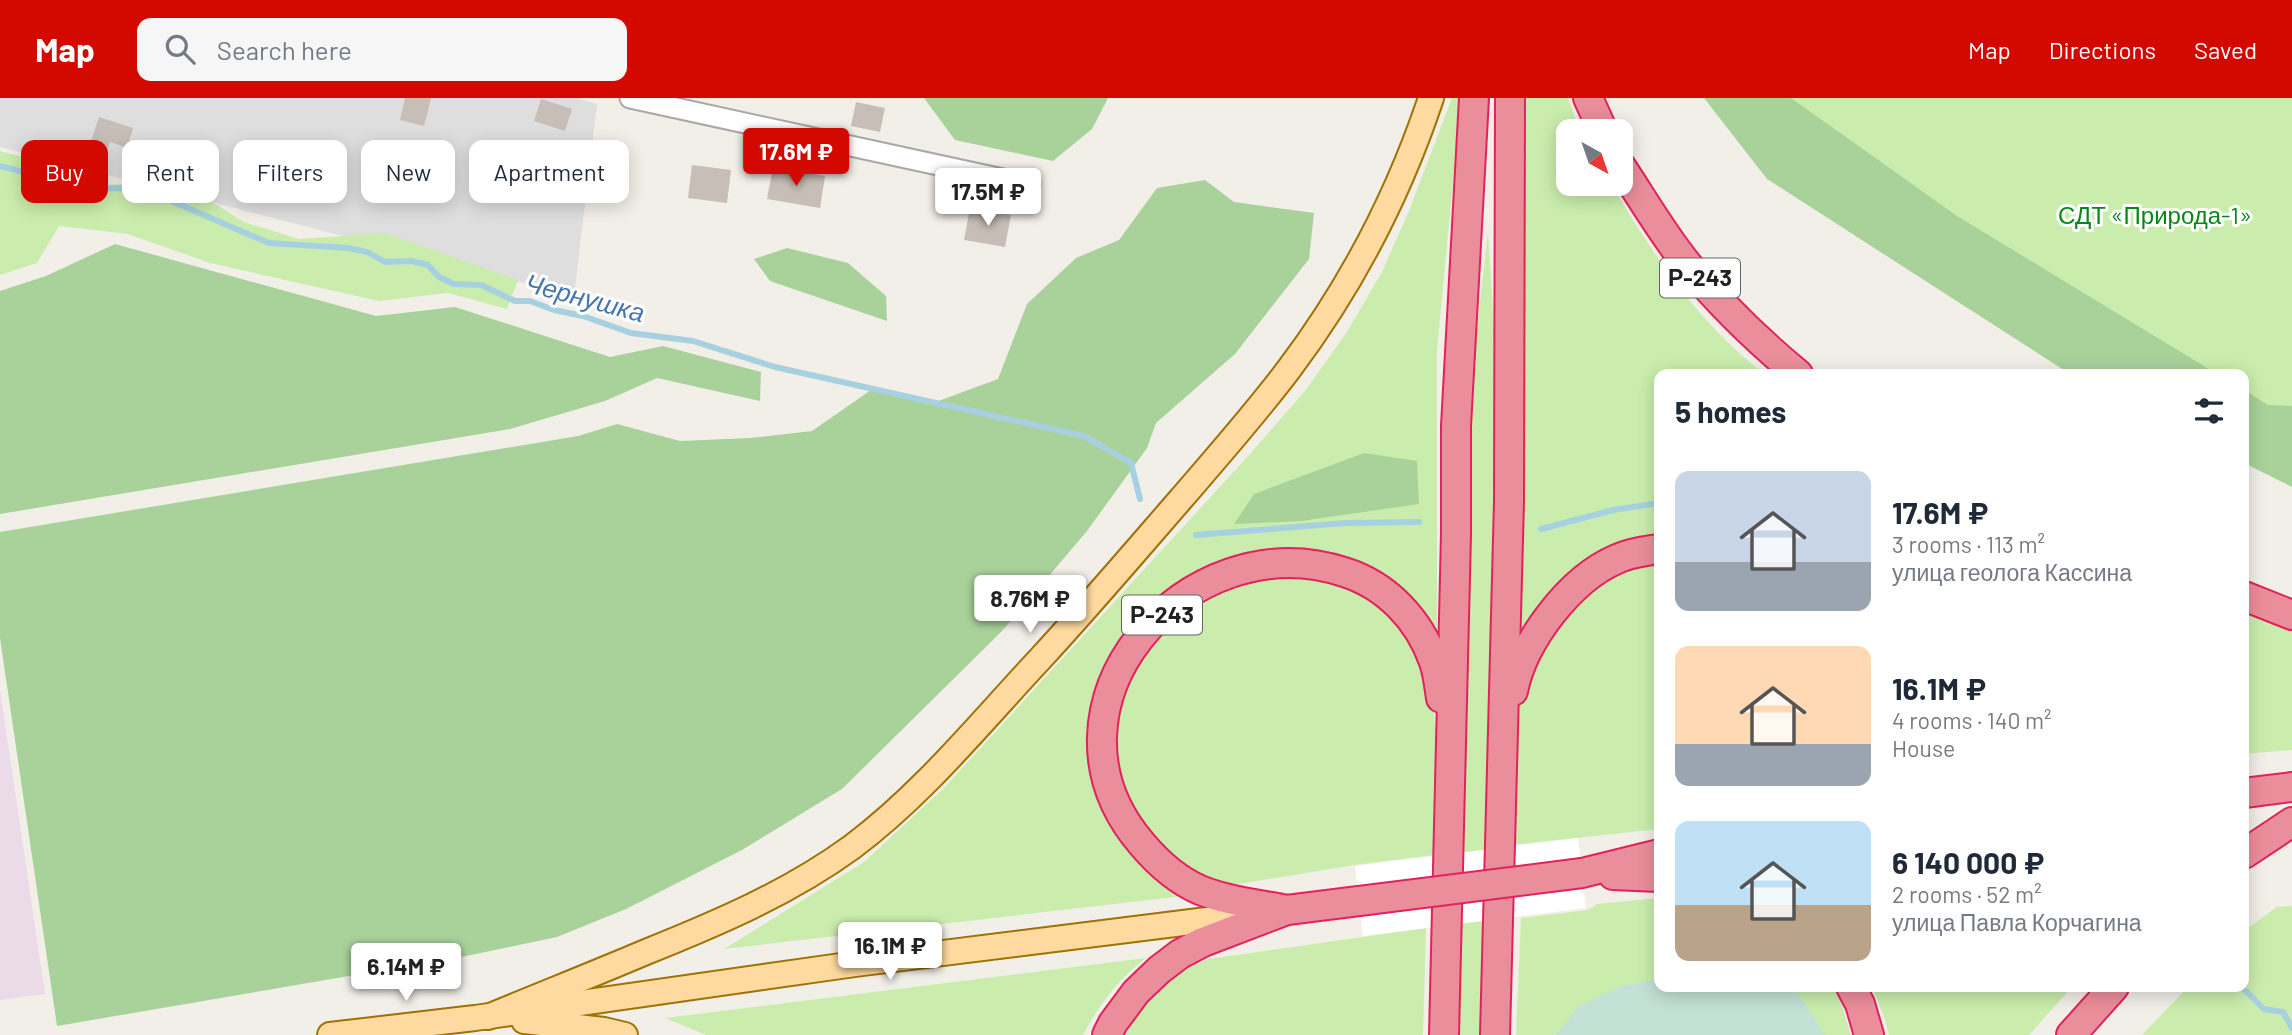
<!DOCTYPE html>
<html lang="en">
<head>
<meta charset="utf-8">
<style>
	body { margin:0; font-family:Barlow,sans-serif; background:#f6f6f7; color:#1f2937; height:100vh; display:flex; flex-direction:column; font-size:26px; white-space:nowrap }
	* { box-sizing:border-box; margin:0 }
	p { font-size:23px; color:#747a83 }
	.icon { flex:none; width:38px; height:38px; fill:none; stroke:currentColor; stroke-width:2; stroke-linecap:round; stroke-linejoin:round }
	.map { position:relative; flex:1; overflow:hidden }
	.side { position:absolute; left:1654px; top:271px; width:595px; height:623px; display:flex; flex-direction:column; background:#fff; border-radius:14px; box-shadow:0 4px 18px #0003 }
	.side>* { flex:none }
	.guide { position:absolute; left:21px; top:42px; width:665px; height:63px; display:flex; gap:14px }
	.needle { width:46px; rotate:140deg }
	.controls { position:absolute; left:1556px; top:21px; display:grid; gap:14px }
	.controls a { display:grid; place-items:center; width:77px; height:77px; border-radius:14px; background:#fff; box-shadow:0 4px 18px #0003; font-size:35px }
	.price { position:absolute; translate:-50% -60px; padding:0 16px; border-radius:7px; background:#fff; color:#222; font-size:23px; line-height:46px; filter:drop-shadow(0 2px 4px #0008) }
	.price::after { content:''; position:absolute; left:50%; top:42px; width:21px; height:16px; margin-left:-10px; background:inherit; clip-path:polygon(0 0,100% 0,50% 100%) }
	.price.on { background:#d30900; color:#fff }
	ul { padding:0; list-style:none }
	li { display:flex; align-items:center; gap:21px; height:175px; padding:0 21px }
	li span { display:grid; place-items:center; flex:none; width:196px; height:140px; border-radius:14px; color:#555 }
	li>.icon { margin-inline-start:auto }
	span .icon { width:84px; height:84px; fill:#fffc; stroke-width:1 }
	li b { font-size:30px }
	h2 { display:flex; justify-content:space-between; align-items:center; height:84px; padding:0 21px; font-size:30px }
	.tag { padding:0 24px; border-radius:14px; background:#fff; box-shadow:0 4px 18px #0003; font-size:24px; line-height:63px }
	.tag.on { background:#d30900; color:#fff }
	header { display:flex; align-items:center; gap:42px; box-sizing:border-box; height:98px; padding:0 35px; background:#d30900; color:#fff }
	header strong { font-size:33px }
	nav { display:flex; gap:38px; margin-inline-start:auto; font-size:24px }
	.search { width:490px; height:63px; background:#f6f6f7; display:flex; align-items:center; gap:18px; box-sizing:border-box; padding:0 24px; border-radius:14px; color:#747a83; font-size:26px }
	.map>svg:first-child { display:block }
	.residential { fill:#dfdede }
	.industrial { fill:#ebdae7 }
	.grass { fill:#caedad }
	.forest { fill:#a9d29b }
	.wetland { fill:#c4e1d5 }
	.pier { fill:#fff }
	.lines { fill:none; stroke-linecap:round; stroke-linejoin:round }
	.stream { stroke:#a7d1e1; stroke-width:6 }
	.building { fill:#c7beb7 }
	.minor-casing { stroke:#a8a8a8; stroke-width:23 }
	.major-casing { stroke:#9f7100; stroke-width:28 }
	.highway-casing { stroke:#e2225c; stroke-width:32 }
	.minor { stroke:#fff; stroke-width:19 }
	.major { stroke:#ffdaa0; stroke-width:24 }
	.highway { stroke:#eb8e9b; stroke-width:28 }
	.highway-bridge-casing { stroke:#e2225c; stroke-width:32; stroke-linecap:butt }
	.highway-bridge { stroke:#eb8e9b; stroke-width:28 }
	.labels { text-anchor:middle; stroke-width:6; stroke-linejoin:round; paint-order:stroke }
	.shield { fill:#fff; stroke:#646464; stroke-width:2 }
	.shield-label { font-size:23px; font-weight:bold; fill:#212121 }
	.park-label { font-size:24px; fill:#088718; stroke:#fff }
	.water-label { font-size:26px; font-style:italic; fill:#4576ae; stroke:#fff }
</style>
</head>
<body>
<header>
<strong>Map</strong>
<div class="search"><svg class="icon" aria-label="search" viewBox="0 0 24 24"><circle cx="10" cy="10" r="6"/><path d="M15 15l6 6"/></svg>Search here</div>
<nav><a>Map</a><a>Directions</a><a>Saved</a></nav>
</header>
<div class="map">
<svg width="2292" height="937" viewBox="0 0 2292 937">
	<rect width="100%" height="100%" fill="#f2efe8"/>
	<!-- residential -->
	<polygon class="residential" points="0,0 576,0 597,6 574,198 0,49"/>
	<!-- industrial -->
	<polygon class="industrial" points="0,592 45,896 0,902"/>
	<!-- grass -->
	<g class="grass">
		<polygon points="1452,0 1461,0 1437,252 1437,546 1336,459 1309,454 1278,452 1241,458 1200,474 1155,504 1138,525 1091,630 1184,798 724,851 864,764 943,691 1249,357 1305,293 1347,234 1382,174 1409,113"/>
		<path d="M1524,0h44l12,33h-12v53h43c43,71 86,139 154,190h-106v163l-21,2 -122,115 8,-209 -2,-240z"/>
		<polygon points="1782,0 2292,0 2292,341 2244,311 2244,276 2190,276"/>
		<polygon points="0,53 42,64 99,87 180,84 244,124 299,141 385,135 518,182 507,211 448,195 379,203 210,165 128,136 59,128 37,165 0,177"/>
		<polygon points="1488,133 1496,258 1498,412 1483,937 1455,937 1465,480 1473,267"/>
		<polygon points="1659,462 1659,731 1510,747 1513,678 1519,612 1526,585 1550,534 1607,475"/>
		<polygon points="1266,476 1349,488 1386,512 1402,531 1424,571 1432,600 1436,632 1434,757 1354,767 1239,786 1216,785 1171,762 1125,699 1114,646 1117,613 1139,560 1192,506"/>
		<polygon points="2244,514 2292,532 2292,652 2244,656"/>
		<polygon points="1659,800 1659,889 1833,889 1841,904 1851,937 1516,937 1521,820 1588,812 1597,806"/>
		<polygon points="2292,808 2292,937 2142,937 2188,889 2244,889 2244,833 2277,809"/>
		<path d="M1426,830l-3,107h-297c14,-38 46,-62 82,-76z"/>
		<path d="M1146,860c-27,20 -47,47 -63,77h-377l-41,-17z"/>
		<polygon points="1872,889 2072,889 2029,937 1889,937 1884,919"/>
	</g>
	<!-- forest -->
	<g class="forest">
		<polygon points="924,0 1108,0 1092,31 1053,63 955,42"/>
		<polygon points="1704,0 1791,0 1957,118 2217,276 2070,276 1767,81"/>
		<polygon points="1205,82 1234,104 1314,115 1309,161 1235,256 1156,325 1147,350 1087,433 1002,533 842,691 742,752 626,811 557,839 466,858 57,928 0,540 0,434 578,338 617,326 680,343 750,340 812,333 871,292 933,305 998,281 1027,206 1076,160 1119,142 1157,90"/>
		<polygon points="115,146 376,218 455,209 610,259 663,248 761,274 760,303 657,280 605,303 510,331 0,416 0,193 46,178"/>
		<polygon points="787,150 848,165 886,198 887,223 770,183 754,161"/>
		<polygon points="2244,292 2268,307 2292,308 2292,389 2244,365"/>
		<polygon points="1364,355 1417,363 1419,406 1301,423 1234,426 1254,396"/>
	</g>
	<!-- wetland -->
	<polygon class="wetland" points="1659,881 1659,889 1789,889 1801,899 1825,937 1556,937 1579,908 1621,888"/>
	<!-- pier -->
	<polygon class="pier" points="1578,740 1586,810 1363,838 1355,768"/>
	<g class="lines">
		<!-- stream -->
		<g class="stream">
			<polyline points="0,68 89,91 126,90 162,99 269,145 348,150 367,154 385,164 411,163 428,167 439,179 454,186 481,187 515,203 530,203 554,212 583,218 631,235 693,243 775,269 1084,338 1131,365 1140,401"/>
			<polyline points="1541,431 1613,412 1659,405"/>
			<polyline points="1196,437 1346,425 1419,424"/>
			<polyline points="2242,889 2264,911 2283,914 2292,930"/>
		</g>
	</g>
	<!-- building -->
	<g class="building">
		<polygon points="405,0 431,0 424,28 400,22"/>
		<polygon points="541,1 572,11 565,33 534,23"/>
		<polygon points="856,4 885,10 880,34 851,28"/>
		<polygon points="99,19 133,30 127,50 110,44 105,58 88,52"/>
		<polygon points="692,67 731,72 727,105 688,100"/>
		<polygon points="773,69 825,78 820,110 767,101"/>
		<polygon points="970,110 1011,117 1005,149 964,142"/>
	</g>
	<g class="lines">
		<!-- minor casing -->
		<g class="minor-casing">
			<polyline id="minor" points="630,0 1030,87"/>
		</g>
		<!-- major casing -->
		<g class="major-casing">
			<g id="major">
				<path d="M488,919c53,-22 106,-43 158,-65 72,-29 143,-59 206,-105 71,-53 128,-124 188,-188 48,-52 94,-106 140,-159 37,-43 75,-86 109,-131 61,-81 110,-175 142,-271"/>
				<polyline points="524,923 604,932 625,937"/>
				<polyline points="330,937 475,920 855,866 1263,815"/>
			</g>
		</g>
		<!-- highway casing -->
		<g class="highway-casing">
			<g id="highway">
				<polyline points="1588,0 1603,33"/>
				<path d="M1620,67c22,33 42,68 67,99 33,40 71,77 111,110"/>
				<polyline points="2244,498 2292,517"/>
				<path d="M1513,593c10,-50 57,-112 104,-132 13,-6 28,-8 42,-10"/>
				<polyline points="2244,695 2292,689"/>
				<polyline points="2244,756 2292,724"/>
				<polyline points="1582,775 1659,756"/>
				<polyline points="1613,777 1659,779"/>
				<path d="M1287,812c-29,-6 -60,-9 -87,-20 -23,-10 -42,-27 -58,-46 -117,-136 44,-324 202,-272 42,13 75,47 90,90 4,11 5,24 7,36"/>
				<polyline points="1851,889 1860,906 1869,937"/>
				<polyline points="1107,937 1113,925 1136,894 1159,872 1180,856 1203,844 1287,812 1359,803"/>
				<polyline points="1444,937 1456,436 1456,328 1474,0"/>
				<polyline points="1495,937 1509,403 1510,0"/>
				<polyline points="2071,937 2114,889"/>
			</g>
		</g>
		<!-- minor -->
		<use href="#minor" class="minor"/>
		<!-- major -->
		<use href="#major" class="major"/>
		<!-- highway -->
		<use href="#highway" class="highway"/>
		<!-- highway-bridge casing -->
		<g class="highway-bridge-casing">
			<polyline id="highway-bridge" points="1359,803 1582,775"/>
		</g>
		<!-- highway-bridge -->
		<use href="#highway-bridge" class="highway-bridge"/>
	</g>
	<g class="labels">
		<!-- shield labels -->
		<g class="shield">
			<rect x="1660" y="160.5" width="80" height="39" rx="5"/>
			<rect x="1122" y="497.5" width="80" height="39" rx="5"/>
		</g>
		<g class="shield-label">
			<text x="1700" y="188">Р-243</text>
			<text x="1162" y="525">Р-243</text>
		</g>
		<!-- park labels -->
		<g class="park-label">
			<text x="2155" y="126">СДТ «Природа-1»</text>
		</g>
		<!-- water labels -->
		<g class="water-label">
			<text transform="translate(585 200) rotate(15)" y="9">Чернушка</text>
		</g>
	</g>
</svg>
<div class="controls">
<a><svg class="needle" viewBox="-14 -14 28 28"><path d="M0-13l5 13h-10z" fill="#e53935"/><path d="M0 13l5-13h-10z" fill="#747a83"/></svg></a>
</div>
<b class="price on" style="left:796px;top:90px">17.6M ₽</b>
<b class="price" style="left:988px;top:130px">17.5M ₽</b>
<b class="price" style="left:1030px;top:537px">8.76M ₽</b>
<b class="price" style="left:890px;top:884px">16.1M ₽</b>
<b class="price" style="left:406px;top:905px">6.14M ₽</b>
<div class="guide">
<a class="tag on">Buy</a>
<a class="tag">Rent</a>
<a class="tag">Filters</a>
<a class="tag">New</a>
<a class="tag">Apartment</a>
</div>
<section class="side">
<h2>5 homes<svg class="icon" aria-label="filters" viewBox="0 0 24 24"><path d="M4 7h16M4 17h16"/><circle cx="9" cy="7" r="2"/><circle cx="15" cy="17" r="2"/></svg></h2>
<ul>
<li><span style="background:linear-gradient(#c9d6e8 65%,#9aa5b1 0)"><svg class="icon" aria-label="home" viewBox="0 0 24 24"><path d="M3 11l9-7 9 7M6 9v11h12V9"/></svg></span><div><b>17.6M ₽</b><p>3 rooms · 113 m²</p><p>улица геолога Кассина</p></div></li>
<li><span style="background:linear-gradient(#ffd9b3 70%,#9aa5b1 0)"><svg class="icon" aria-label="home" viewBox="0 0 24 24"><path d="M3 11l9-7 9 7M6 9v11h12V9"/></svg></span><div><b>16.1M ₽</b><p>4 rooms · 140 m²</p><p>House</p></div></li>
<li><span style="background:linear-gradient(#bfe0f5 60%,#b9a48a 0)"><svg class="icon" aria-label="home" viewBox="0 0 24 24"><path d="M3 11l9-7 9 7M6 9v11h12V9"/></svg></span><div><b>6 140 000 ₽</b><p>2 rooms · 52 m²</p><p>улица Павла Корчагина</p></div></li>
</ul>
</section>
</div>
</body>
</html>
